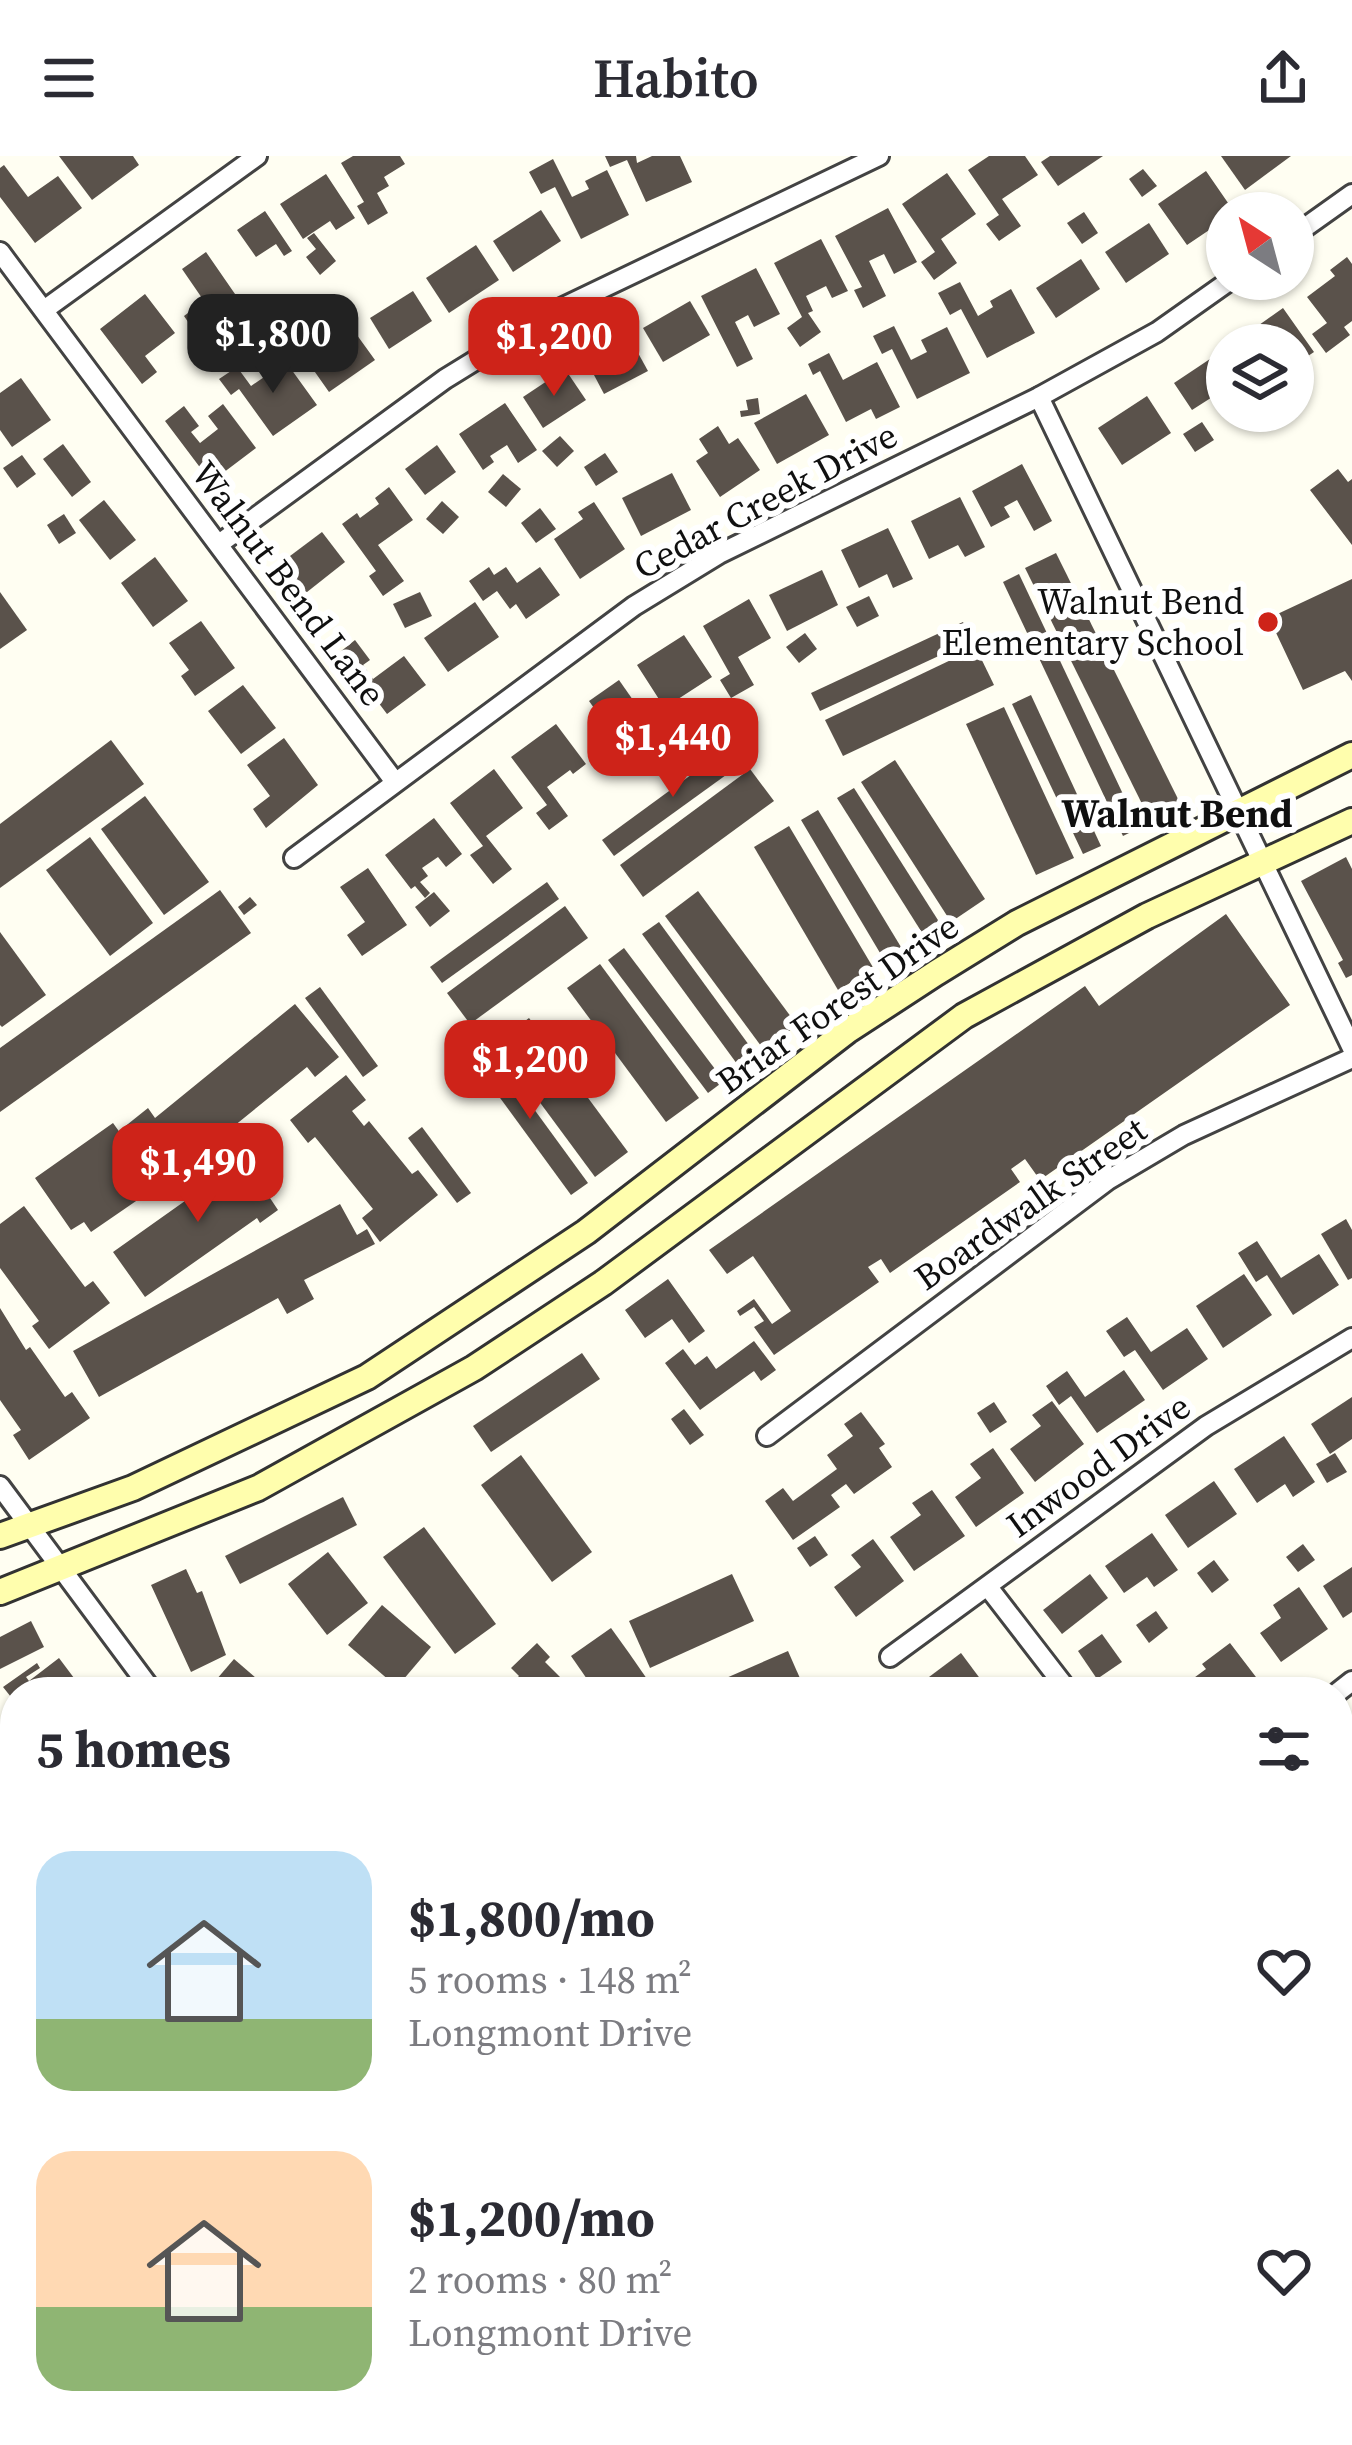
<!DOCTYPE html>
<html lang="en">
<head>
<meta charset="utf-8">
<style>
	body { margin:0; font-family:"Source Serif 4",serif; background:#f2f2f3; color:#2b2b33; height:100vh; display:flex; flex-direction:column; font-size:45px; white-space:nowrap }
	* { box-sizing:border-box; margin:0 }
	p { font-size:39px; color:#7c7c81 }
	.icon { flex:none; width:66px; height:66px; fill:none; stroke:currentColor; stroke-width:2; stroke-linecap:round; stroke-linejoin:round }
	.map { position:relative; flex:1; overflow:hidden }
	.details { position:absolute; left:0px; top:1521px; width:1353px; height:768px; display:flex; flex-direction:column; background:#fff; border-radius:48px 48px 0 0; box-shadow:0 3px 9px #0004 }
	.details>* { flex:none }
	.needle { width:78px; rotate:324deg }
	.tools { position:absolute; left:1206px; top:36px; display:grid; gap:24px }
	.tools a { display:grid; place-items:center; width:108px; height:108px; border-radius:50%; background:#fff; box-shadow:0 3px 9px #0004; font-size:60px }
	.price { position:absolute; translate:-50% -102px; padding:0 27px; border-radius:24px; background:#ce2319; color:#fff; font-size:39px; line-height:78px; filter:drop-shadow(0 3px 6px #0008) }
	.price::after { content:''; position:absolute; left:50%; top:72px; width:36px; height:27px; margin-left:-18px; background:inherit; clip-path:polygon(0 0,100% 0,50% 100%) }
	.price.on { background:#222; color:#fff }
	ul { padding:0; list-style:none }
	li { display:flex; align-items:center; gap:36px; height:300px; padding:0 36px }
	li span { display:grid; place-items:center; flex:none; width:336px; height:240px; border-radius:36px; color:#555 }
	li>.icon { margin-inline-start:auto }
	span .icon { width:144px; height:144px; fill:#fffc; stroke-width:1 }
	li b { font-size:51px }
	h2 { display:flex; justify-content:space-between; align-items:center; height:144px; padding:0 36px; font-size:51px }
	header { display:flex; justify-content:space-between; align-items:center; height:156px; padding:0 36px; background:#fff; font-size:54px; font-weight:600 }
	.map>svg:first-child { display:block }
	.green { fill:#ceeeb7 }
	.building { fill:#5a524b }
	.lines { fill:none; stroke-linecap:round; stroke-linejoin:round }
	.minor-casing { stroke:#434343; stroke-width:24 }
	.secondary-casing { stroke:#323232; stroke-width:30 }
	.minor { stroke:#fff; stroke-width:18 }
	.secondary { stroke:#fffead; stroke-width:24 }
	.poi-dot { fill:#ce2319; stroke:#fff; stroke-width:4.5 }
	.labels { text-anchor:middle; stroke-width:12; stroke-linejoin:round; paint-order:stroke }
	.street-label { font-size:36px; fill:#101010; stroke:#fff }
	.poi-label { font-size:36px; fill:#101010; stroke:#fff; text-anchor:end }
	.neighbourhood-label { font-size:39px; font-weight:bold; fill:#101010; stroke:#fff }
</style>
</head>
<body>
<header><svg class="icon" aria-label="menu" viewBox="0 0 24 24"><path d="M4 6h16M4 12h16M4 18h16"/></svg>Habito<svg class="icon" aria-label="share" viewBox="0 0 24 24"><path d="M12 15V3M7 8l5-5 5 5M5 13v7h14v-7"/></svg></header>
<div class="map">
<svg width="1352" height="2289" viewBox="0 0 1352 2289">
	<rect width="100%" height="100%" fill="#fffef2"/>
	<!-- green -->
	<polygon class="green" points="324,2274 585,2274 565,2289 304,2289"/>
	<!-- building -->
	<g class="building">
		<polygon points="59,0 133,0 139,9 92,44"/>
		<polygon points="353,0 400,0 405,8 384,21 389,30 377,37 388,57 368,69 357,50 364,46 341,7"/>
		<polygon points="605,0 636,0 637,7 652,0 680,0 692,26 646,46 627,4 610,11"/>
		<polygon points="989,0 1025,0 1038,19 1002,43 1021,70 999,85 986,68 999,59 968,14"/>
		<polygon points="1050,0 1103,0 1058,30 1041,6"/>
		<polygon points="1221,0 1291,0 1245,34"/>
		<polygon points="553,3 572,41 589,33 585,25 607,14 629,59 581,83 555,31 541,38 529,16"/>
		<polygon points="4,9 28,41 58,20 82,52 35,87 0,41 0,12"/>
		<polygon points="1143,13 1157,30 1142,41 1129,23"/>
		<polygon points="1206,15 1235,57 1227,57 1227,62 1187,89 1158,48"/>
		<polygon points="947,17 976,58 941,83 957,107 934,124 921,106 935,96 902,48"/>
		<polygon points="326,18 355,62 336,74 330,65 303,83 280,48"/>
		<polygon points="888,52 917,106 894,118 884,98 869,105 886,140 863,152 854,134 862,131 835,80"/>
		<polygon points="541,54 561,85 513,116 493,85"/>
		<polygon points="265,55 292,95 284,100 276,88 256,101 237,74"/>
		<polygon points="1084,56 1098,77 1082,88 1067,67"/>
		<polygon points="1149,67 1169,98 1126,127 1105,96"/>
		<polygon points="314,77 336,105 320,119 306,101 316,93 307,82"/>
		<polygon points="821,83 848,135 832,142 826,130 806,140 813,155 808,157 821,176 800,191 787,172 802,161 774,107"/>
		<polygon points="476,89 499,124 449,157 426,122"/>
		<polygon points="206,96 244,151 199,182 184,160 204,145 182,113"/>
		<polygon points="1347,101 1352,108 1352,165 1344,171 1350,179 1326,197 1312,178 1327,167 1307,141 1335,120 1330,114"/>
		<polygon points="1081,103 1100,133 1056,162 1036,132"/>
		<polygon points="756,112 780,158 754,171 748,159 735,166 753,203 737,211 701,140"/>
		<polygon points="960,126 978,160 993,151 990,145 1011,133 1035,177 987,202 961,153 950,159 938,137"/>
		<polygon points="413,135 432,165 389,193 370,162"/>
		<polygon points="145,138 175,177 145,200 157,216 142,228 100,173"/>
		<polygon points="690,145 710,179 663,206 643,172"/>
		<polygon points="1283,152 1314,196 1293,210 1293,189 1239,189 1254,178 1252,174"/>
		<polygon points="341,157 375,204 329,236 310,209 329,195 315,175"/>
		<polygon points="300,160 309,180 286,189 278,169"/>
		<polygon points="894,170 911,204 927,196 921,184 947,171 970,217 917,243 892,193 882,198 873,180"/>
		<polygon points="627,177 648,215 604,238 584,200"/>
		<polygon points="829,197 843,224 877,206 900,251 876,263 871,253 846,266 820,215 813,219 808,208"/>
		<polygon points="1216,199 1227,215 1227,253 1217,238 1192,254 1174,227"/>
		<polygon points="286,206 317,249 273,280 239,233 231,239 219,223 237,211 251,230"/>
		<polygon points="565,213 586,244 543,272 523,241"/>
		<polygon points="21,222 51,264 12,291 0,274 0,237"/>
		<polygon points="806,238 829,279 777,308 754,267"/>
		<polygon points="1147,240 1171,277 1122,309 1098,272"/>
		<polygon points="758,242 760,258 741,261 740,255 748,254 746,244"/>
		<polygon points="505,247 537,294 518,307 507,289 490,300 494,306 483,314 459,278"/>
		<polygon points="223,248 256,292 211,326 165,265 184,250 199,270 191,276 200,287 218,273 208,260"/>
		<polygon points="1202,266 1214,284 1195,296 1183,278"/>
		<polygon points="718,270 729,288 738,282 760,314 720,341 696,305 708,297 699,283"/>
		<polygon points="560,280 574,295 557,311 542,295"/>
		<polygon points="63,288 91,326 72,341 43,303"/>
		<polygon points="437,289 456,316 425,339 405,313"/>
		<polygon points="605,297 618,316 596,330 584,311"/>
		<polygon points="22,299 36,318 17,332 3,312"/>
		<polygon points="1022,308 1052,365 1034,375 1017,344 1004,351 1010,361 991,371 972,335"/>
		<polygon points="1338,313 1348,326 1352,323 1352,389 1310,334"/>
		<polygon points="672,317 691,354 641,380 622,342"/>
		<polygon points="503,318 521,333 506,351 488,336"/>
		<polygon points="389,331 413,364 378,389 404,425 383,440 369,420 376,415 342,368 357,357 360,362 379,348 375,342"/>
		<polygon points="960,341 985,391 965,401 958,389 929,403 911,365"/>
		<polygon points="104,344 136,384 110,404 79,364"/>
		<polygon points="442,345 459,361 443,378 426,363"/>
		<polygon points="594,346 625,393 580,423 554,383 583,363 578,356"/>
		<polygon points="540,352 556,373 536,387 521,367"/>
		<polygon points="64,358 76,377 59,388 47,369"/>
		<polygon points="888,372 913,423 893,432 887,418 859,432 841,394"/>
		<polygon points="322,376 345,406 302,440 278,409"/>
		<polygon points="1056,397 1182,651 1151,666 1025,412"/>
		<polygon points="155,401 188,445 153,471 121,427"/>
		<polygon points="489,411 494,419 506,411 517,427 540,411 560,439 526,463 516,448 510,453 497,435 483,445 469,425"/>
		<polygon points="822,414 838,449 787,475 769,439"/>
		<polygon points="1019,418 1139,672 1123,680 1003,426"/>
		<polygon points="1352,423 1352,525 1345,515 1303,534 1269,462"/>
		<polygon points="0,436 27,474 0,493"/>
		<polygon points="420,436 432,460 405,472 393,448"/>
		<polygon points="869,440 879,460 857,471 846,451"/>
		<polygon points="749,443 771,482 738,501 754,529 731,542 720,524 730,518 703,470"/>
		<polygon points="475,446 499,481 448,516 424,482"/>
		<polygon points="201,465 235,512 195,540 181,520 189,514 169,487"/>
		<polygon points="963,466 971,485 820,555 811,537"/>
		<polygon points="805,477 817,493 799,507 786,491"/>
		<polygon points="684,479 712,521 675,545 696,577 675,591 663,572 673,565 637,509"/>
		<polygon points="355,484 370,504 363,509 373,523 404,500 426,529 387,558 340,496"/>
		<polygon points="976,492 994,529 843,600 825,564"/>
		<polygon points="619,524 670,597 640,617 589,545"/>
		<polygon points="243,529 276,572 241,598 208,555"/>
		<polygon points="1031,539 1101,690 1083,698 1012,548"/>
		<polygon points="1004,551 1074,702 1036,719 966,568"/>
		<polygon points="556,568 586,608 573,618 570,614 547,631 568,660 549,674 536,657 547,649 511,601"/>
		<polygon points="284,582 318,629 266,672 253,653 270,640 247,609"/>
		<polygon points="111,584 144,628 0,732 0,668"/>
		<polygon points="732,589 744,606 614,700 602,684"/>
		<polygon points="895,604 985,743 951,766 861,626"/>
		<polygon points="494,613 523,652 486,680 512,713 493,728 470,699 483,690 450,647"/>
		<polygon points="750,613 774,645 643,741 620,709"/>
		<polygon points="854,632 943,772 926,783 837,642"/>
		<polygon points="145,640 209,726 164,759 101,673"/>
		<polygon points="818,654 904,796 886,807 801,664"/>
		<polygon points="434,662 462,698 446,711 438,701 422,712 428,720 420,726 430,737 425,742 415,730 411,733 385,699"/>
		<polygon points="789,670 874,813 838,834 754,691"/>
		<polygon points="90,681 153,767 110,800 46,714"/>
		<polygon points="1346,701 1352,713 1352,819 1346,822 1338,807 1343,804 1301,725"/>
		<polygon points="368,712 407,769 362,800 347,779 365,766 340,731"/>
		<polygon points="547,726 559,743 442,827 430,811"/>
		<polygon points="220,734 251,777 0,956 0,892"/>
		<polygon points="698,735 797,869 764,894 665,760"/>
		<polygon points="434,736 450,755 430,771 415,751"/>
		<polygon points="250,741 257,749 244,759 238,751"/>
		<polygon points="565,750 588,782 470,868 447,837"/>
		<polygon points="1226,758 1290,849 1040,1024 1025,1003 1011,1013 1020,1026 890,1117 881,1103 868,1111 879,1126 774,1199 754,1171 764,1165 754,1151 740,1160 737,1155 754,1143 772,1168 791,1155 753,1100 727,1118 709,1094 1085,830 1099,850"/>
		<polygon points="659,766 757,900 740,912 642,778"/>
		<polygon points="0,776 46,839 2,871 0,869"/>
		<polygon points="624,792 724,925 708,937 608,804"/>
		<polygon points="600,808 699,942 666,966 567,832"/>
		<polygon points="320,831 378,910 363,921 305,842"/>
		<polygon points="295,848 339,901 315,921 307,911 166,1025 123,972 148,952 155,962"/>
		<polygon points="529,862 628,996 595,1021 496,887"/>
		<polygon points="490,893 588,1027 571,1039 473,905"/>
		<polygon points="346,919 366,944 352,955 364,970 369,965 412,1018 418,1014 438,1039 380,1086 362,1062 373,1053 315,981 308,987 290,964"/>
		<polygon points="113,967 131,992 124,997 142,1022 130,1030 139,1043 91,1076 84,1066 71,1074 35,1022"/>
		<polygon points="422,971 471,1037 457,1047 408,982"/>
		<polygon points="242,992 275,1039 270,1042 278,1054 260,1067 257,1062 145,1141 113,1096 223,1018 217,1009"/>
		<polygon points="340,1048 357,1079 367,1073 375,1088 304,1124 314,1143 287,1158 278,1142 99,1241 73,1195"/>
		<polygon points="24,1050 85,1131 93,1125 110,1147 49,1193 32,1170 39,1165 0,1112 0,1068"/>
		<polygon points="1346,1063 1352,1074 1352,1122 1348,1124 1321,1078"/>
		<polygon points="1257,1085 1281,1122 1319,1098 1339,1129 1293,1159 1267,1119 1256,1126 1238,1097"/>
		<polygon points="1244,1118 1272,1159 1223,1192 1196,1150"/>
		<polygon points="668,1123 705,1175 689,1187 672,1163 645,1182 625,1154"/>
		<polygon points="0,1152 26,1194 30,1191 65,1241 72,1236 90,1262 29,1304 13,1279 21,1274 0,1244"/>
		<polygon points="1127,1161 1151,1196 1187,1172 1208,1203 1163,1234 1135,1194 1124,1201 1106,1175"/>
		<polygon points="754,1185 776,1214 761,1225 754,1215 700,1254 665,1207 683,1193 695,1209 707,1200 716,1213"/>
		<polygon points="582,1197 600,1223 491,1296 473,1270"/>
		<polygon points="1124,1214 1145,1244 1097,1277 1071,1240 1059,1249 1046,1230 1067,1215 1085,1241"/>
		<polygon points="1352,1241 1352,1283 1330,1298 1311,1268"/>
		<polygon points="1052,1245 1084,1288 1035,1326 1010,1293 1041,1270 1032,1259"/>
		<polygon points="994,1246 1007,1266 990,1277 977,1257"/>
		<polygon points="684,1253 704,1279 690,1289 671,1263"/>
		<polygon points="861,1256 885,1288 879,1292 892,1311 854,1338 846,1328 831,1339 840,1351 793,1384 765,1345 783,1332 793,1345 837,1313 827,1299 853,1280 844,1268"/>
		<polygon points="1284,1280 1315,1326 1293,1341 1285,1328 1257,1347 1234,1313"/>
		<polygon points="993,1292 1024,1337 976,1371 955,1341 981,1322 970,1308"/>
		<polygon points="1335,1297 1347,1316 1327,1327 1316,1308"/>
		<polygon points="521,1299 592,1396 552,1426 481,1329"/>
		<polygon points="1214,1325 1237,1358 1188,1392 1165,1359"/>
		<polygon points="932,1334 965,1380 914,1415 890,1381 921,1359 912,1347"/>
		<polygon points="343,1341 357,1369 240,1428 225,1400"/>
		<polygon points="424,1371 496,1468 455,1498 383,1401"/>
		<polygon points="1152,1377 1178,1414 1154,1431 1147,1421 1124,1437 1105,1410"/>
		<polygon points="815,1380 828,1399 810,1411 797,1392"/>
		<polygon points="873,1383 904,1425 856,1461 834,1431 861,1411 851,1399"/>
		<polygon points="1303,1388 1315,1404 1298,1416 1286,1401"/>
		<polygon points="328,1396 368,1447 327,1479 288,1428"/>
		<polygon points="1214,1404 1229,1424 1212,1437 1197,1417"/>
		<polygon points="1352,1411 1352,1456 1343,1462 1323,1430"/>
		<polygon points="186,1413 197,1437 202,1435 226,1499 191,1516 151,1429"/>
		<polygon points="732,1418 754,1465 650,1512 629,1465"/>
		<polygon points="1090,1418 1108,1442 1062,1478 1043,1454"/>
		<polygon points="1299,1431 1328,1473 1281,1506 1260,1477 1281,1462 1273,1449"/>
		<polygon points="382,1449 431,1491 397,1531 348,1489"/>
		<polygon points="1156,1455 1168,1472 1149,1487 1136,1469"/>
		<polygon points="31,1465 44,1491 0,1513 0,1481"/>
		<polygon points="611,1472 629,1497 656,1536 596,1536 571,1500"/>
		<polygon points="1102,1478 1122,1506 1097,1523 1078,1495"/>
		<polygon points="537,1487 550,1501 545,1506 561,1522 546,1536 493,1536 501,1528 506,1533 519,1520 511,1512"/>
		<polygon points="1230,1487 1259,1525 1245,1536 1194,1536 1187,1527 1206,1513 1202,1508"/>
		<polygon points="788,1495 806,1536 694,1536"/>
		<polygon points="961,1497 990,1536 909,1536"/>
		<polygon points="59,1502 74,1522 55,1536 15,1536 15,1546 3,1531 37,1507 40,1512 26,1521 29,1525"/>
		<polygon points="234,1503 272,1536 215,1536 210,1531"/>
		<polygon points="1338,1613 1352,1632 1338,1646"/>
		<polygon points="4,1669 15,1690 0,1701 0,1672"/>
		<polygon points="15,1695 15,1725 0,1737 0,1719 10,1711 4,1703"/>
		<polygon points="7,1738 15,1744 15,1798 3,1808 0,1743"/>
		<polygon points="1344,1763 1352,1773 1352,1819 1338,1830 1338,1768"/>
		<polygon points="0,1848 13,1865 0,1874"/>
		<polygon points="0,1911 15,1933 0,1946"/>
		<polygon points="1338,2002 1352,2022 1338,2035"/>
		<polygon points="1352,2038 1352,2120 1338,2101 1338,2049"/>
		<polygon points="1338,2140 1352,2160 1352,2181 1338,2191"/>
		<polygon points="12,2155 15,2174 0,2185 0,2164"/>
		<polygon points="13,2179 15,2197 9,2201 0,2189"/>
		<polygon points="0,2192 13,2210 0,2220"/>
		<polygon points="15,2262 15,2274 76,2274 66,2289 0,2289 12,2276 6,2268"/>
		<polygon points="218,2274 242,2274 246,2280 253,2274 291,2274 293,2277 313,2274 293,2289 219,2289 226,2284"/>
		<polygon points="617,2274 653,2274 662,2286 628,2289"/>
		<polygon points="925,2274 980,2274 960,2289 936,2289"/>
		<polygon points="1110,2274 1170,2274 1181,2289 1108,2289 1102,2280"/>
		<polygon points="1186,2274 1234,2274 1214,2289 1197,2289"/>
	</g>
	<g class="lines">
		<!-- minor casing -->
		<g class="minor-casing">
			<g id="minor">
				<polyline points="1293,80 1352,38"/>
				<polyline points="0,96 395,626"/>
				<polyline points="44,154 257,0"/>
				<polyline points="1039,241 1352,892"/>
				<polyline points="219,388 445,223 557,154 879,0"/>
				<polyline points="294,702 634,450 719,398 1039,241 1157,176 1232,123"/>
				<polyline points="767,1280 1108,1024 1184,979 1352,902"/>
				<polyline points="0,1330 153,1536"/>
				<polyline points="988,1431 1069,1536"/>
				<polyline points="890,1501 1206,1270 1352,1182"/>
				<polyline points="1338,1536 1352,1525"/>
				<polyline points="0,1604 15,1620"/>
				<polyline points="1338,1902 1352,1921"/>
				<polyline points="0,2079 15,2098"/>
				<polyline points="1338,2268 1352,2257"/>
				<polyline points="705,2274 716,2289"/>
				<polyline points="123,2289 131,2274"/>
				<polyline points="165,2289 172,2274"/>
				<polyline points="815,2289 835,2274"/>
				<polyline points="1310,2289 1330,2274"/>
			</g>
		</g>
		<!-- secondary casing -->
		<g class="secondary-casing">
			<g id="secondary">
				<polyline points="0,1380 133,1332 367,1221 586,1076 847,875 936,817 1017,767 1352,599"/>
				<polyline points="0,1436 258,1332 474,1212 603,1127 964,860 1147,760 1352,665"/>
			</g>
		</g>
		<!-- minor -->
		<use href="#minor" class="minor"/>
		<!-- secondary -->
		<use href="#secondary" class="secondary"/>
	</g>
	<!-- markers -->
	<circle class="poi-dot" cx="1268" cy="466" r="12"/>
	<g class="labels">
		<!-- street labels -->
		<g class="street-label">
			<text transform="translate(765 344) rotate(-28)" y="13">Cedar Creek Drive</text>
			<text transform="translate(289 427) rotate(53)" y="13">Walnut Bend Lane</text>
			<text transform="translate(837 847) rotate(-35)" y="13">Briar Forest Drive</text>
			<text transform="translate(1030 1047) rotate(-35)" y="13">Boardwalk Street</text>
			<text transform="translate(1098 1309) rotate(-36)" y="13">Inwood Drive</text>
		</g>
		<!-- poi labels -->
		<g class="poi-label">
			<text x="1244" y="458">Walnut Bend<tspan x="1244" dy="41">Elementary School</tspan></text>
		</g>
		<!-- neighbourhood labels -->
		<g class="neighbourhood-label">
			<text x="1177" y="671">Walnut Bend</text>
		</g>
	</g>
</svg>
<div class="tools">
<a><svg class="needle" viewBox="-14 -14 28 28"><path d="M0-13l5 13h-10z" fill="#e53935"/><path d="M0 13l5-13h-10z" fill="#7c7c81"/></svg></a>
<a><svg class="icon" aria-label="layers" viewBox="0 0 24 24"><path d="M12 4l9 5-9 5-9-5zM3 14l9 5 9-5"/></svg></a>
</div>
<b class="price on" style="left:273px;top:240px">$1,800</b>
<b class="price" style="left:554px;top:243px">$1,200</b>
<b class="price" style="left:673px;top:644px">$1,440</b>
<b class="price" style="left:530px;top:966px">$1,200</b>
<b class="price" style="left:198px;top:1069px">$1,490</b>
<section class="details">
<h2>5 homes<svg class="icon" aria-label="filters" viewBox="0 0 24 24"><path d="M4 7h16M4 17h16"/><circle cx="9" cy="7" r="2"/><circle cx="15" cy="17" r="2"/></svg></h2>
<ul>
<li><span style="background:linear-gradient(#bfe0f5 70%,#8fb573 0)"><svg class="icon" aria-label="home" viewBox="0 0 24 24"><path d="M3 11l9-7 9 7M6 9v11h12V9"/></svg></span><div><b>$1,800/mo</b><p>5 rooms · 148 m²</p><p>Longmont Drive</p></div><svg class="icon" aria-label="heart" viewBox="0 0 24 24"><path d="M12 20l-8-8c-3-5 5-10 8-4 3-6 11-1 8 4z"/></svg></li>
<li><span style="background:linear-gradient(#ffd9b3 65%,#8fb573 0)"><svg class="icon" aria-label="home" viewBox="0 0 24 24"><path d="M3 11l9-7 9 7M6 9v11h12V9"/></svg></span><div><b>$1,200/mo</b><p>2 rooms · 80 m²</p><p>Longmont Drive</p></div><svg class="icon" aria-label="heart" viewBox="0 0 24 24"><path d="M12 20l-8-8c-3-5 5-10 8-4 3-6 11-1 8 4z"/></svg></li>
</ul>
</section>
</div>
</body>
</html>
